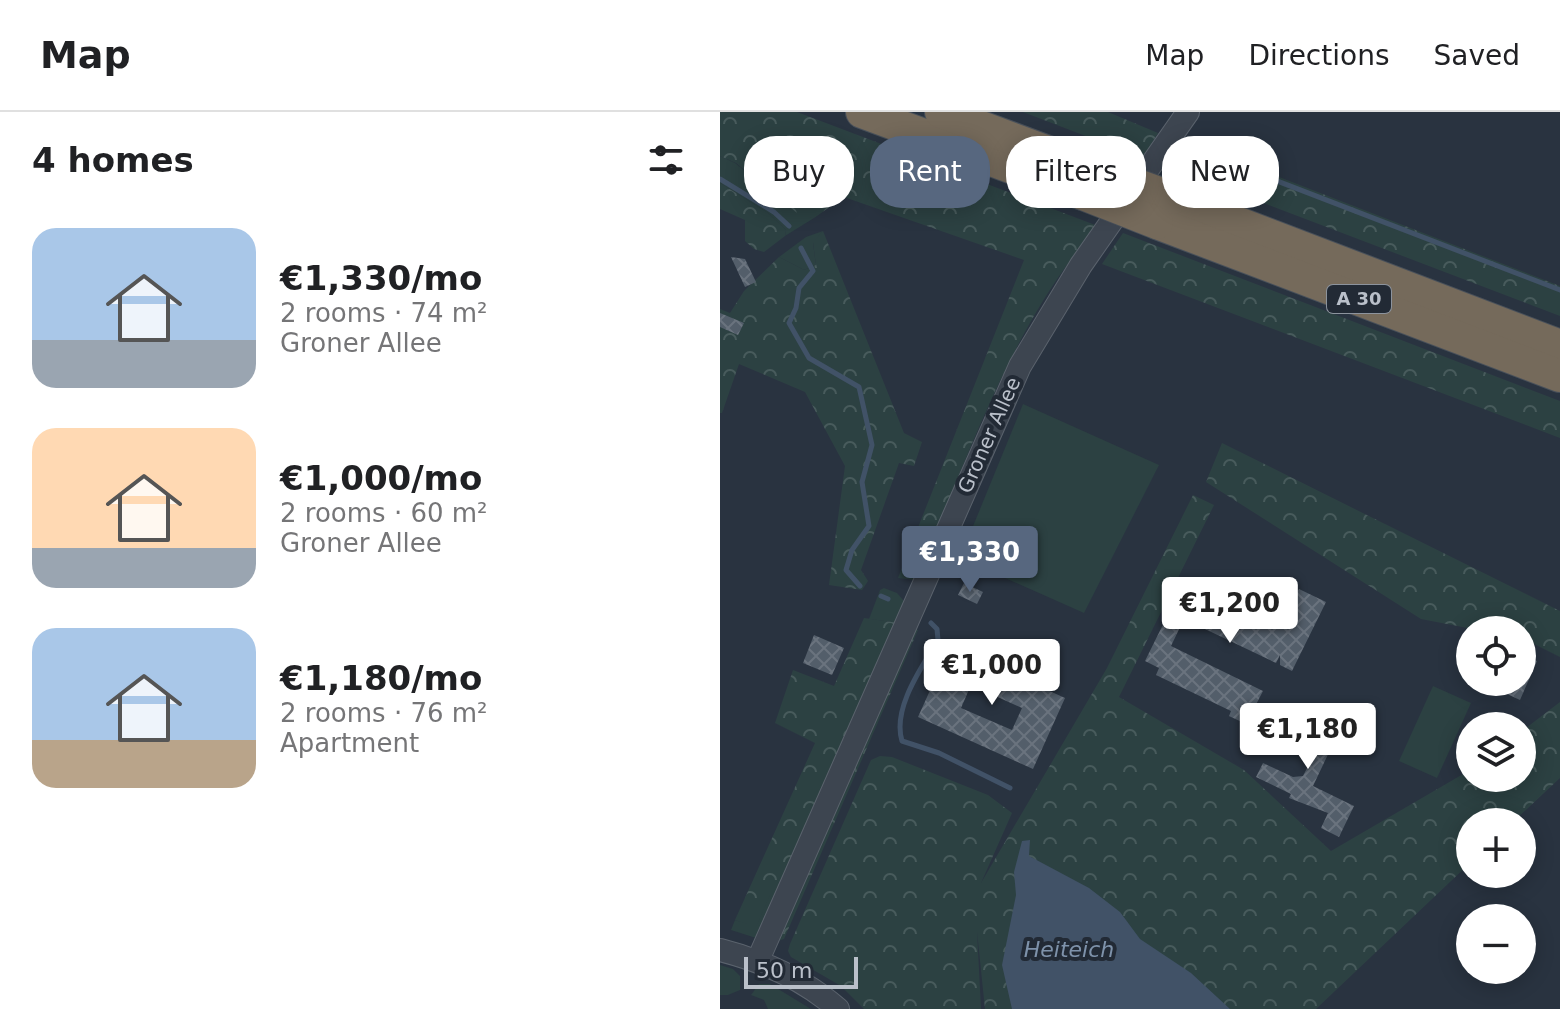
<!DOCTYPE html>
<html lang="en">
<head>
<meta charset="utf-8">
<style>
	body { margin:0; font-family:"DejaVu Sans",sans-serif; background:#f2f2f2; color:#202124; height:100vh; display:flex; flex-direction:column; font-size:30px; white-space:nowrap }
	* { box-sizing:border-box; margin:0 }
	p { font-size:26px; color:#757577 }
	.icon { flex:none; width:44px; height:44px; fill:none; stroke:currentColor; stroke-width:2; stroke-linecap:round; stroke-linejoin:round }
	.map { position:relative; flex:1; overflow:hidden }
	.details { display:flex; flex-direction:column; background:#fff; width:720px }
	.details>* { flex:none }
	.guide { position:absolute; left:24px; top:24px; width:696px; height:72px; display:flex; gap:16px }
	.tools { position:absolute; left:736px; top:504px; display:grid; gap:16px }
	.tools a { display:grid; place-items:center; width:80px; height:80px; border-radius:50%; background:#fff; box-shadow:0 4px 20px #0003; font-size:40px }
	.scale { position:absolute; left:24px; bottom:20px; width:114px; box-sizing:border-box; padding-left:8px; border:4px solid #bac0ca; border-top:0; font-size:22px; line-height:28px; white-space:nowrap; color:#bac0ca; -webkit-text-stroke:6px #222a35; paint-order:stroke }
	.price { position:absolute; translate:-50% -68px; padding:0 18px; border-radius:8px; background:#fff; color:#222; font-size:26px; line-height:52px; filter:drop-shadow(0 2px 4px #0008) }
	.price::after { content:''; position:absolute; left:50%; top:48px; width:24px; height:18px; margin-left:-12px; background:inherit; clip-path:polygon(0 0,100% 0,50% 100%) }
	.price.active { background:#57677f; color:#fff }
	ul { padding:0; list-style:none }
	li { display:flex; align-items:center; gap:24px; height:200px; padding:0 32px }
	li span { display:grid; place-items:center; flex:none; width:224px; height:160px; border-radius:24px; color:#555 }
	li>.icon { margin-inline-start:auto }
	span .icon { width:96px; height:96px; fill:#fffc; stroke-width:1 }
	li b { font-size:34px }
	h2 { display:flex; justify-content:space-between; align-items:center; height:96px; padding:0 32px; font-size:34px }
	.pill { padding:0 28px; border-radius:32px; background:#fff; box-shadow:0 4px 20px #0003; font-size:28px; line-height:72px }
	.pill.active { background:#57677f; color:#fff }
	header { display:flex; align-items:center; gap:48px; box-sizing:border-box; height:112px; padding:0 40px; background:#fff; border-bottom:2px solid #e0e0e0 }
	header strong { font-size:38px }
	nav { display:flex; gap:44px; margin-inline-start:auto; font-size:28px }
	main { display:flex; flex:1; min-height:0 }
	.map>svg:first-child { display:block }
	.green { fill:#2c4142 }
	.forest { fill:url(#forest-crowns) }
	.water { fill:#415267 }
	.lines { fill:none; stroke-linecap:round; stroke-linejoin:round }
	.stream { stroke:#415267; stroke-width:5 }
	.building { fill:url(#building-cross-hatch); fill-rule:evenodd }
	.minor-casing { stroke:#5b636d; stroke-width:24 }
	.highway-casing { stroke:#48505a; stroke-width:34 }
	.minor { stroke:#3d4550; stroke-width:22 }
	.highway { stroke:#756a5b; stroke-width:32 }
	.highway-bridge-casing { stroke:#48505a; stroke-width:34; stroke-linecap:butt }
	.highway-bridge { stroke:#756a5b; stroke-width:32 }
	.labels { text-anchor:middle; stroke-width:8; stroke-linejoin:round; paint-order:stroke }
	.shield { fill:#222a35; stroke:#8c939d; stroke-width:2 }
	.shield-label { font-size:18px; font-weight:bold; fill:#bac0ca }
	.street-label { font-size:20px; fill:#bac0ca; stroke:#222a35 }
	.water-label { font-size:22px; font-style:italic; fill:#7e92aa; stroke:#222a35 }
</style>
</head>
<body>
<header>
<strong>Map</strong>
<nav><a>Map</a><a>Directions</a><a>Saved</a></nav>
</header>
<main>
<section class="details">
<h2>4 homes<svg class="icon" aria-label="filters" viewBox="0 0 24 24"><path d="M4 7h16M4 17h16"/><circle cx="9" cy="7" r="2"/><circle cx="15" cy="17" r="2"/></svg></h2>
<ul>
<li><span style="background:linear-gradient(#a9c7e8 70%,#9aa5b1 0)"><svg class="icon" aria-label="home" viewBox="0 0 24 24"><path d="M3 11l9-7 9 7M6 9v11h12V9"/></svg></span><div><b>€1,330/mo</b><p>2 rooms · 74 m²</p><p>Groner Allee</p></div></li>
<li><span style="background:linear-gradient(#ffd9b3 75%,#9aa5b1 0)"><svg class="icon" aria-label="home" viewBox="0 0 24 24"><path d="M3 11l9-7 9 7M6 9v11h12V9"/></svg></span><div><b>€1,000/mo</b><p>2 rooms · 60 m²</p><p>Groner Allee</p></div></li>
<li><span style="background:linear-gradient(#a9c7e8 70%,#b9a48a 0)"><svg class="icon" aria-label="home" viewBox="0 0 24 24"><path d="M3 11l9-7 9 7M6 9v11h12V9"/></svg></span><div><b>€1,180/mo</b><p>2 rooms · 76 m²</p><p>Apartment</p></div></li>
</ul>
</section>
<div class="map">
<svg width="840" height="897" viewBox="0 0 840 897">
	<defs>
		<pattern id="forest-crowns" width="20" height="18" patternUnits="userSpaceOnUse" patternTransform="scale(2)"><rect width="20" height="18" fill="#2c4142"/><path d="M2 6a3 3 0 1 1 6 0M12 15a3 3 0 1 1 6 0" fill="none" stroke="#485b5c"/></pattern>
		<pattern id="building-cross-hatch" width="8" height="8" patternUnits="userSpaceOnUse" patternTransform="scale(2)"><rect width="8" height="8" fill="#535e6a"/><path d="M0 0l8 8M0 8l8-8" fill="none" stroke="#6a737e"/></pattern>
	</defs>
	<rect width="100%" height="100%" fill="#293340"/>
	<!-- green -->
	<g class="green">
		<polygon points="0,44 15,51 82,104 94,106 65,124 66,118 48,101 0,71"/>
		<polygon points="103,119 93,131 96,153 84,158 59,145 86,125"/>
		<polygon points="303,292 439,353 364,501 240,446"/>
		<polygon points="164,476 177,481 184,489 179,511 149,507 160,478"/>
		<polygon points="713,574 751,591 717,666 679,649"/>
		<polygon points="50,782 61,786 36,826 11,818 15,808 36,814"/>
		<polygon points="0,853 13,857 20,864 20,878 8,883 0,883"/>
		<polygon points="39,872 50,872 91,897 48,897 44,888 31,883"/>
	</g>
	<!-- forest -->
	<g class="forest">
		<path d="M0,0h77l301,114c-87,98 -131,234 -182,354l-18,-2 126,-318 -180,-63 -30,21 -12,-1 -66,-54 -16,-7z"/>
		<polygon points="303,0 388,0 438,21 423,46"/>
		<polygon points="471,31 840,174 840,204 452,56"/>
		<polygon points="0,71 48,101 66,118 65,124 44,140 34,137 25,129 25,108 0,97"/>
		<polygon points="103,119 184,321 202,330 194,354 179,351 141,458 148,469 142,478 109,473 125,354 85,280 19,252 2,301 0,301 0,197 10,201 24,179 59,145 84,158 96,153 93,130"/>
		<polygon points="403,121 840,289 840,326 382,152"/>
		<polygon points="502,331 840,499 840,545 802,526 802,518 758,518 701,507 486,370"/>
		<polygon points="473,383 494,393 399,585 524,658 611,739 750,658 750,666 802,666 802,619 840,590 840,666 793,710 750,710 750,751 596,897 265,897 257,819 261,897 144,897 121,874 71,845 68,839 70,832 151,648 160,644 172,645 268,683 292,701 261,771 387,556"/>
		<polygon points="144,506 179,511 61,786 50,783 36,815 15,808 95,631 55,611 73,558 114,574"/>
		<polygon points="190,516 198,518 64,827 54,830"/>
	</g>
	<!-- water -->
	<polygon class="water" points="310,728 309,744 369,776 400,800 420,827 471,861 510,897 292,897 282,853 296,783 294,760 302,729"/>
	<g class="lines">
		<!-- stream -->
		<g class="stream">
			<polyline points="474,37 840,178"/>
			<polyline points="0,67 54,100 69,114"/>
			<polyline points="81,136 93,159 79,176 76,196 69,211 89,246 139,275 152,333 142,370 149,414 132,438 126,458 140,474"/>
			<polyline points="161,484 168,487"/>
			<path d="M211,511l6,6 1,11c-16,27 -46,68 -36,101l37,12 71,35"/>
		</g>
	</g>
	<!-- building -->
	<g class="building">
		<polygon points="11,145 25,147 36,170 25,175"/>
		<polygon points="0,201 24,211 18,223 0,215"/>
		<polygon points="464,470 560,516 579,477 606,490 572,559 560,553 560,543 556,551 464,507 451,534 543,579 526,612 509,604 511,599 436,563 439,556 425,549"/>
		<polygon points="244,471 263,480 257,492 238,483"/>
		<polygon points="94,523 124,536 112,563 83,551"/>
		<path d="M230,534l39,18 2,-2 18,8 -1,2 57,26 -32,71 -115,-52zM251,573l51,23 -10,22 -51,-22z"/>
		<polygon points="802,542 817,549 800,588 761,570 802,570"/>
		<polygon points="559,596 571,596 571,606 606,623 613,617 621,626 612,634 593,674 634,694 619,725 601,716 608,701 569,686 571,682 536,665 543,651 573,665 583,664 592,646 558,629"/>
	</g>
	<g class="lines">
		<!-- minor casing -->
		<g class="minor-casing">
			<g id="minor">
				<path d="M0,838c43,11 84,29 118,59"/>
				<polyline points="38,848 300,254 361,153 468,0"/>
			</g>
		</g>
		<!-- highway casing -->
		<g class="highway-casing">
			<g id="highway">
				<polyline points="142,0 363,82"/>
				<polyline points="221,0 379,59"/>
				<polyline points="453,86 840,234"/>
				<polyline points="437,111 840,264"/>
			</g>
		</g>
		<!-- minor -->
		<use href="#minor" class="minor"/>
		<!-- highway -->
		<use href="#highway" class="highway"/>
		<!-- highway-bridge casing -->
		<g class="highway-bridge-casing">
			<g id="highway-bridge">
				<polyline points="379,59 453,86"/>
				<polyline points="363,82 437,111"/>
			</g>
		</g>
		<!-- highway-bridge -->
		<use href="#highway-bridge" class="highway-bridge"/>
	</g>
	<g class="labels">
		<!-- shield labels -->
		<rect class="shield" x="607" y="173" width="64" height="28" rx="6"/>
		<g class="shield-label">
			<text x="639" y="193">A 30</text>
		</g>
		<!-- street labels -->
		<g class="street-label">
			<text transform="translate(269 323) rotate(-66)" y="7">Groner Allee</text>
		</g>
		<!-- water labels -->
		<g class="water-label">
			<text x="349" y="845">Heiteich</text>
		</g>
	</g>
</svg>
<div class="tools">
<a><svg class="icon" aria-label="locate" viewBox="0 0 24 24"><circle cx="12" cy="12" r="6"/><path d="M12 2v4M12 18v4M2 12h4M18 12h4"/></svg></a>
<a><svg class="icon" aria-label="layers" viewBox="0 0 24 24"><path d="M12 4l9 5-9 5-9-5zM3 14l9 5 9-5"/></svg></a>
<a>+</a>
<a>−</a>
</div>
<div class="scale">50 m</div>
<b class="price active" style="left:250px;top:482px">€1,330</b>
<b class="price" style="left:510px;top:533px">€1,200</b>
<b class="price" style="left:272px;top:595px">€1,000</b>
<b class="price" style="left:588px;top:659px">€1,180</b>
<div class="guide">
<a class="pill">Buy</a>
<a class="pill active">Rent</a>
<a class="pill">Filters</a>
<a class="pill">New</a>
</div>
</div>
</main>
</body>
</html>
